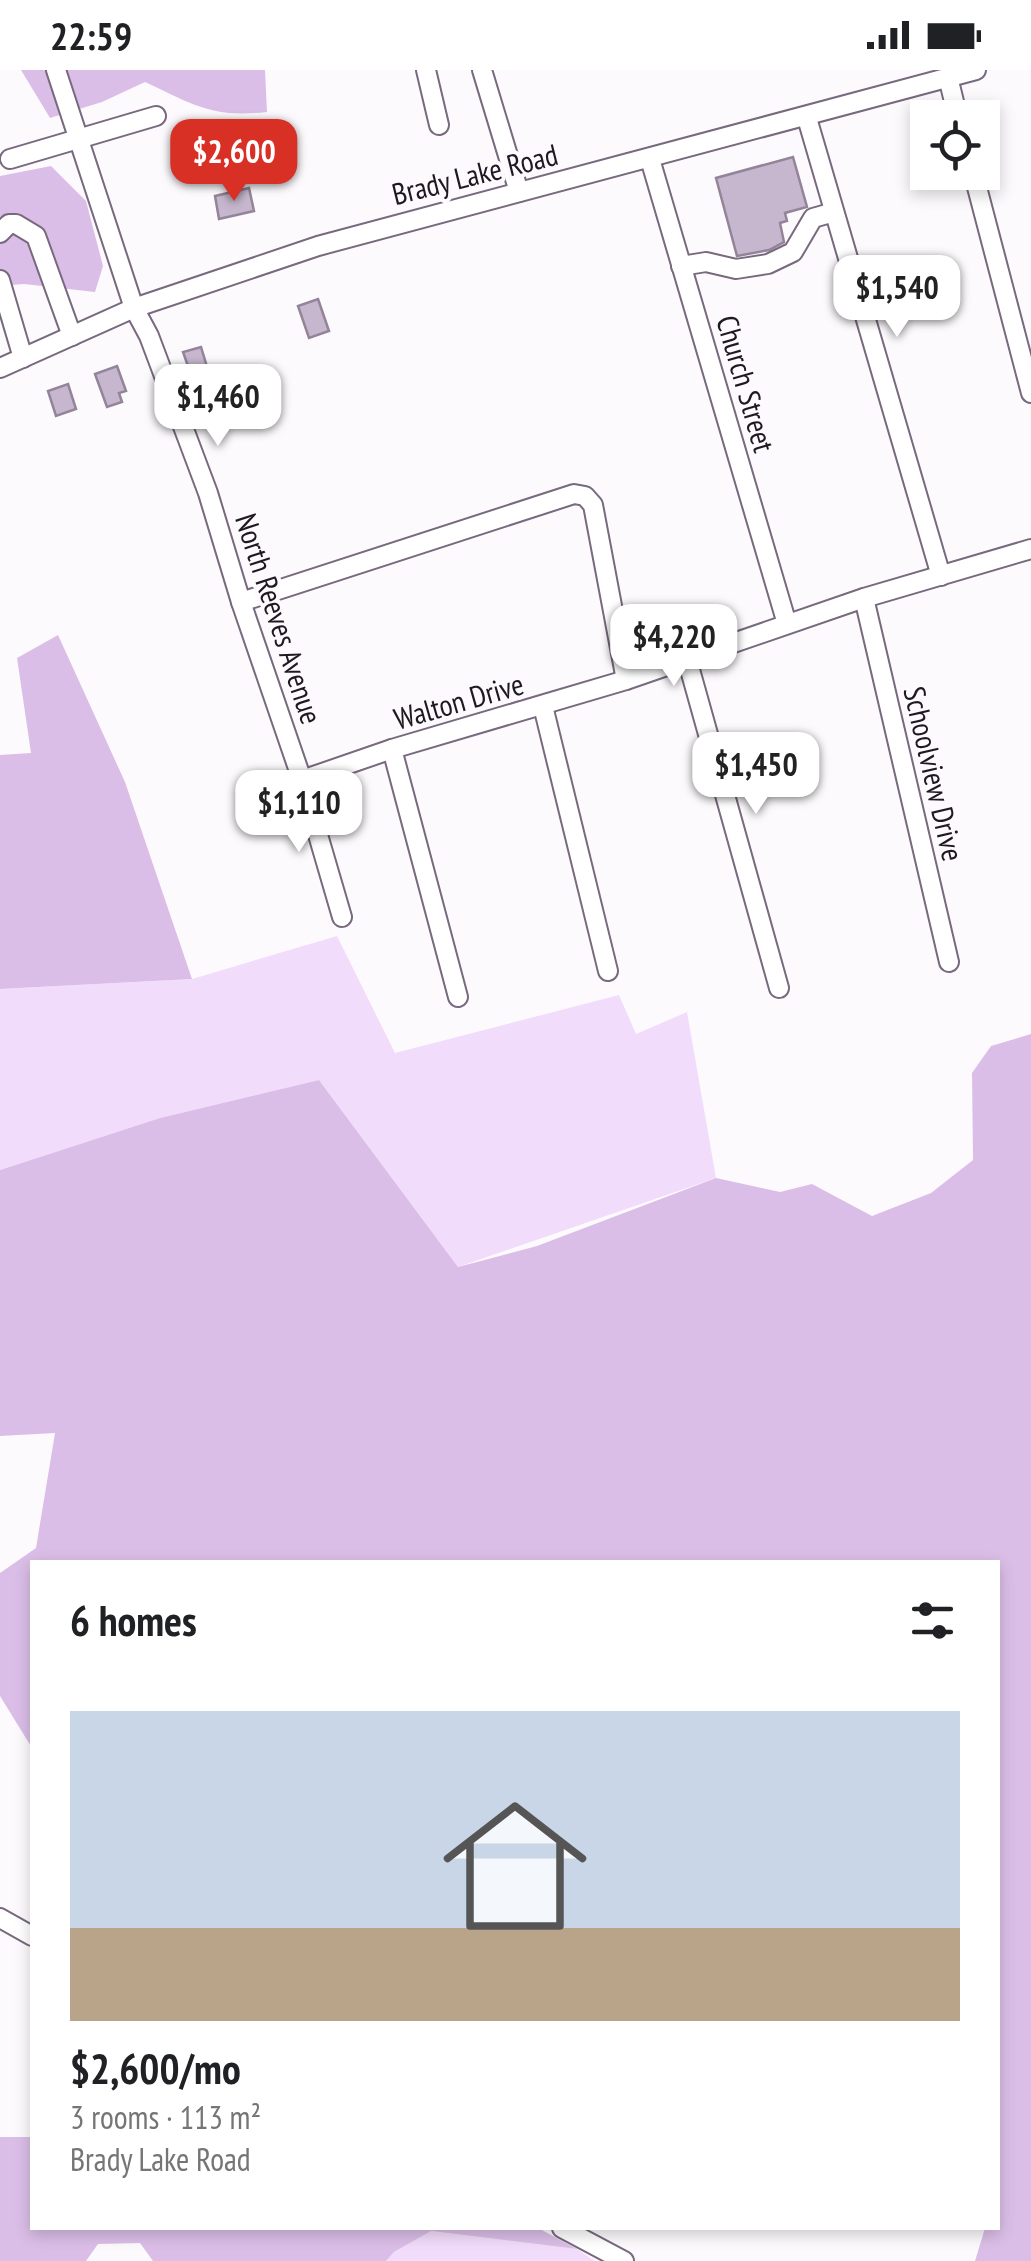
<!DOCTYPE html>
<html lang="en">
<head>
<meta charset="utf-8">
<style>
	body { margin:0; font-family:"PT Sans Narrow",sans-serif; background:#f2f2f2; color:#202124; height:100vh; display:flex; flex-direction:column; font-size:38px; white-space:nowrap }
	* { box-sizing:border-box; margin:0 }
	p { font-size:32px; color:#757577 }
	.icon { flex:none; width:55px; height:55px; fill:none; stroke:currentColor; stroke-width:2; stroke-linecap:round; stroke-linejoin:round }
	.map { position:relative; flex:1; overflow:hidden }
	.panel { position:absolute; left:30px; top:1490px; width:970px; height:670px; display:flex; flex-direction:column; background:#fff; border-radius:0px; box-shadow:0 5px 15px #0003 }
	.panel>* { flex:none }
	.buttons { position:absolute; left:910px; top:30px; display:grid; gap:20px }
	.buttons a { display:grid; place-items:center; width:90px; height:90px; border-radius:0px; background:#fff; box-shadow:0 5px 15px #0003; font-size:50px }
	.price { position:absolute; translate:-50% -85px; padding:0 22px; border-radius:20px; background:#fff; color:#222; font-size:32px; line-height:65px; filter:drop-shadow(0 2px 5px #0008) }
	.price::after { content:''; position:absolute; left:50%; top:60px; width:30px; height:22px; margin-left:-15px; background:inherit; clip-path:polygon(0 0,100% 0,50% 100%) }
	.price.on { background:#d93025; color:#fff }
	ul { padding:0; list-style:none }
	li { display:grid; align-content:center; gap:20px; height:530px; padding:0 40px }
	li+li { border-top:2px solid #e0e0e0 }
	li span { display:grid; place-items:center; height:310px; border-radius:0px; color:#555 }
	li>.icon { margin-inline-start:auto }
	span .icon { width:180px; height:180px; fill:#fffc; stroke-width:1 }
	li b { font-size:42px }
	h2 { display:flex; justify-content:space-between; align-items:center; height:120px; padding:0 40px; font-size:42px }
	.status { display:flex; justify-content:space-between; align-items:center; height:70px; padding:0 50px; background:#fff; direction:ltr }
	.status svg { height:28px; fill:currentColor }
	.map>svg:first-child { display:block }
	.green { fill:#f2dcfb }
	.forest { fill:#dbbee7 }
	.building { fill:#c7b7ce; stroke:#938499; stroke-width:2.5 }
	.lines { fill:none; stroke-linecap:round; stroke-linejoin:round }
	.minor-casing { stroke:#78697e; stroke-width:22 }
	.minor { stroke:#fff; stroke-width:18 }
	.labels { text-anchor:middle; stroke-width:8; stroke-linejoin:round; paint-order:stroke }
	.street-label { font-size:30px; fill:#1e1821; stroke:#fdfafe }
</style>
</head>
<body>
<div class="status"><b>22:59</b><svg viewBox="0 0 49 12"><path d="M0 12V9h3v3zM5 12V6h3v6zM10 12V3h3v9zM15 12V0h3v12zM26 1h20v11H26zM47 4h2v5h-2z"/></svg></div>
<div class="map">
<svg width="1031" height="2191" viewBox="0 0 1031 2191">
	<rect width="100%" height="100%" fill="#fdfafe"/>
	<!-- green -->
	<g class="green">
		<polygon points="337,866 395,983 619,925 636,964 687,942 716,1108 458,1197 319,1010 160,1048 0,1100 0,919 192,909"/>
		<polygon points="430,2161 577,2179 595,2191 386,2191 394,2182"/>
	</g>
	<!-- forest -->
	<g class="forest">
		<path d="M21,0h244l2,42c-55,6 -73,-7 -122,-30l-43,20 -52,16z"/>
		<polygon points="51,96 86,131 103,196 95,222 24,214 0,216 0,106"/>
		<polygon points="58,565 125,712 192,909 0,919 0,685 31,683 17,588"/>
		<polygon points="1031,964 1031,2191 975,2191 985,2158 998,2158 998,1492 32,1492 32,1678 0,1626 0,1503 36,1478 55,1363 0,1366 0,1100 160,1048 319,1010 458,1197 537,1176 716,1108 780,1122 812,1114 872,1146 931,1123 973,1090 972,1003 991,976"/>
		<polygon points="0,2067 32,2067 32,2158 538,2158 577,2179 431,2161 394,2182 386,2191 153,2191 140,2173 98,2174 86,2191 0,2191"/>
	</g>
	<!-- building -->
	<g class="building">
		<polygon points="793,87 807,137 785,143 787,151 780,153 784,172 769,180 737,186 716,108"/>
		<polygon points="249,118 254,141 219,149 215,126"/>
		<polygon points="318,229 329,261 309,268 298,236"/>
		<polygon points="201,277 208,300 205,301 206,305 193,310 183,282"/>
		<polygon points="117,296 126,321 119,323 122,332 107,337 95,304"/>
		<polygon points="68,314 76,339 56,346 48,321"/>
	</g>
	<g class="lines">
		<!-- minor casing -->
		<g class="minor-casing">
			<g id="minor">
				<polyline points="56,0 134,238 149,266 208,423 241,532 302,710 342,847"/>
				<polyline points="426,0 439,55"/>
				<polyline points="482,0 519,122"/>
				<polyline points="948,7 958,48"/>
				<polyline points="807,48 941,506"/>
				<polyline points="10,89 156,46"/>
				<polyline points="650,89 787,554"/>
				<polyline points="973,102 1031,323"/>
				<polyline points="0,163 9,154 16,154 36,166 72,266"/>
				<polyline points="681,196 706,192 736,199 768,194 793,182 813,148 834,142"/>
				<polyline points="0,210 23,288"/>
				<polyline points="0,298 134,238 318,176 976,0"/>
				<polyline points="864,528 949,892"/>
				<polyline points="241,532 574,424 585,426 593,435 626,610"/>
				<polyline points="687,589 779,918"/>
				<polyline points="543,636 608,901"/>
				<polyline points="392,679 458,927"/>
				<polyline points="302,710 392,679 626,610 864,528 1031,479"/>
				<polyline points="0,1848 32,1866"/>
				<polyline points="562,2158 624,2191"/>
			</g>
		</g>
		<!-- minor -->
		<use href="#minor" class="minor"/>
	</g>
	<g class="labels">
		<!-- street labels -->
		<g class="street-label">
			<text transform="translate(475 105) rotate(-14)" y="10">Brady Lake Road</text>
			<text transform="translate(745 314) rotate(74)" y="10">Church Street</text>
			<text transform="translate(278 549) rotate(72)" y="10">North Reeves Avenue</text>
			<text transform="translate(459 632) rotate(-16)" y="10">Walton Drive</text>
			<text transform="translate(933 704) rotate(77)" y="10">Schoolview Drive</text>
		</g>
	</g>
</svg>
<div class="buttons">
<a><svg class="icon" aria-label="locate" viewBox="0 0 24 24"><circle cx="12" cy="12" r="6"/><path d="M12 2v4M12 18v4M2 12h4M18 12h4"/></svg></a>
</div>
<b class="price on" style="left:234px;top:134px">$2,600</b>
<b class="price" style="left:897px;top:270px">$1,540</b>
<b class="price" style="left:218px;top:379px">$1,460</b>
<b class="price" style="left:674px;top:619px">$4,220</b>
<b class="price" style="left:756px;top:747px">$1,450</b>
<b class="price" style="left:299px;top:785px">$1,110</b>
<section class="panel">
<h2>6 homes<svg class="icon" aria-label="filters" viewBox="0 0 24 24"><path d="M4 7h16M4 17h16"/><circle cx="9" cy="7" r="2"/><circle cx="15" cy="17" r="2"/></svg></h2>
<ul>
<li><span style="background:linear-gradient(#c9d6e8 70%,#b9a48a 0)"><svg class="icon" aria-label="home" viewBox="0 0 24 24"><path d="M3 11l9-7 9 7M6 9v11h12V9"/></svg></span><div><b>$2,600/mo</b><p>3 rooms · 113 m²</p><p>Brady Lake Road</p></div></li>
</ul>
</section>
</div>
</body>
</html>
